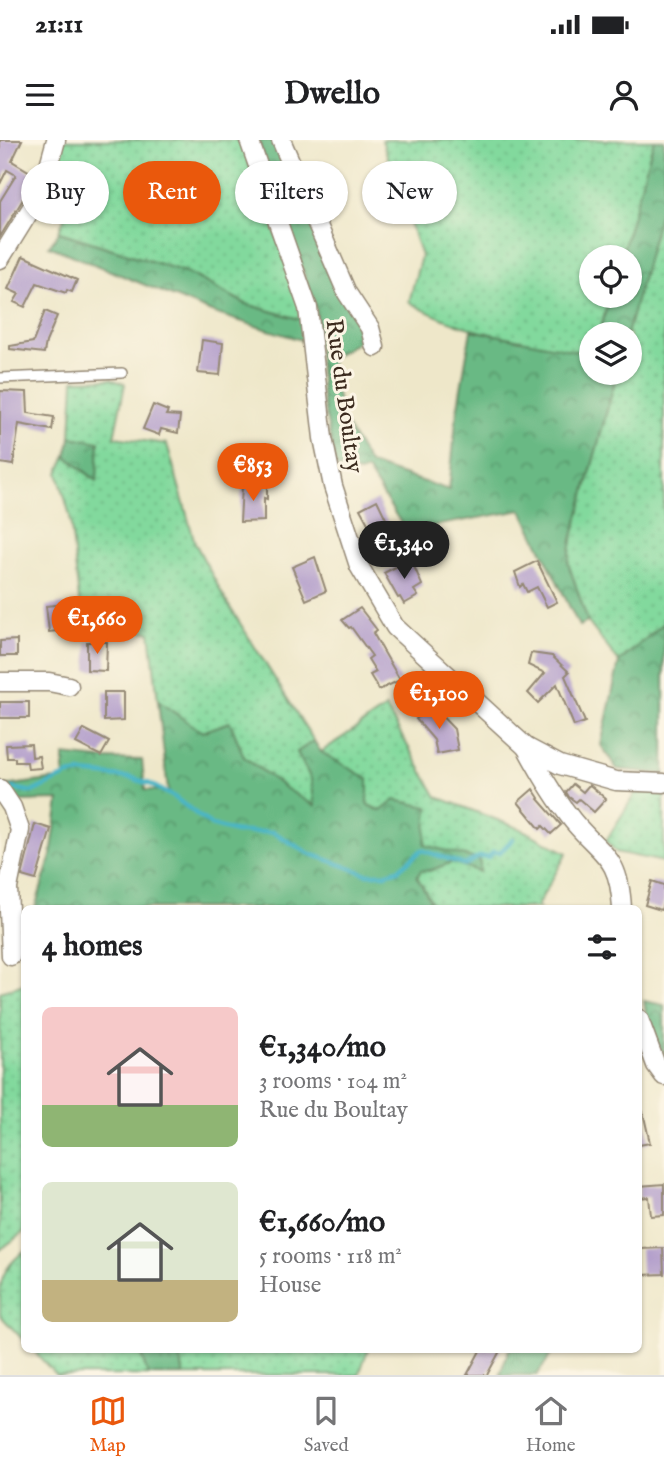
<!DOCTYPE html>
<html lang="en">
<head>
<meta charset="utf-8">
<style>
	body { margin:0; font-family:"IM FELL English",serif; background:#f2f2f2; color:#202124; height:100vh; display:flex; flex-direction:column; font-size:26px; white-space:nowrap }
	* { box-sizing:border-box; margin:0 }
	p { font-size:23px; color:#757577 }
	.icon { flex:none; width:38px; height:38px; fill:none; stroke:currentColor; stroke-width:2; stroke-linecap:round; stroke-linejoin:round }
	.map { position:relative; flex:1; overflow:hidden }
	.drawer { position:absolute; left:21px; top:765px; width:621px; height:448px; display:flex; flex-direction:column; background:#fff; border-radius:10px; box-shadow:0 2px 5px #0004 }
	.drawer>* { flex:none }
	.top-card { position:absolute; left:21px; top:21px; width:623px; height:63px; display:flex; gap:14px }
	.fabs { position:absolute; left:579px; top:105px; display:grid; gap:14px }
	.fabs a { display:grid; place-items:center; width:63px; height:63px; border-radius:50%; background:#fff; box-shadow:0 2px 5px #0004; font-size:35px }
	.price { position:absolute; translate:-50% -60px; padding:0 16px; border-radius:24px; background:#ea580c; color:#fff; font-size:23px; line-height:46px; filter:drop-shadow(0 2px 4px #0008) }
	.price::after { content:''; position:absolute; left:50%; top:42px; width:21px; height:16px; margin-left:-10px; background:inherit; clip-path:polygon(0 0,100% 0,50% 100%) }
	.price.active { background:#222; color:#fff }
	ul { padding:0; list-style:none }
	li { display:flex; align-items:center; gap:21px; height:175px; padding:0 21px }
	li span { display:grid; place-items:center; flex:none; width:196px; height:140px; border-radius:10px; color:#555 }
	li>.icon { margin-inline-start:auto }
	span .icon { width:84px; height:84px; fill:#fffc; stroke-width:1 }
	li b { font-size:30px }
	h2 { display:flex; justify-content:space-between; align-items:center; height:84px; padding:0 21px; font-size:30px }
	.chip { padding:0 24px; border-radius:32px; background:#fff; box-shadow:0 2px 5px #0004; font-size:24px; line-height:63px }
	.chip.active { background:#ea580c; color:#fff }
	.status { display:flex; justify-content:space-between; align-items:center; height:49px; padding:0 35px; background:#fff; direction:ltr }
	.status svg { height:19px; fill:currentColor }
	header { display:flex; justify-content:space-between; align-items:center; height:91px; padding:0 21px; background:#fff; font-size:32px; font-weight:800 }
	.tab-bar { display:flex; justify-content:space-around; align-items:center; height:98px; border-top:2px solid #e0e0e0; background:#fff; font-size:19px; color:#757577 }
	.tab-bar a { display:grid; justify-items:center; gap:4px }
	.tab-bar .active { color:#ea580c }
	.map>svg:first-child { display:block }
	.grass { fill:url(#grass-dots); stroke:#5e825e; stroke-width:2 }
	.forest { fill:url(#forest-crowns); stroke:#527251; stroke-width:2 }
	.lines { fill:none; stroke-linecap:round; stroke-linejoin:round }
	.stream { stroke:#4ab5c7; stroke-width:4.5 }
	.building { fill:#b09bca }
	.lane-casing { stroke:#948874; stroke-width:12 }
	.street-casing { stroke:#948874; stroke-width:21 }
	.lane { stroke:#fff; stroke-width:9 }
	.street { stroke:#fff; stroke-width:18 }
	.labels { text-anchor:middle; stroke-width:6; stroke-linejoin:round; paint-order:stroke }
	.street-label { font-size:24px; fill:#3b2a1e; stroke:#fcf5e5 }
</style>
</head>
<body>
<div class="status"><b>21:11</b><svg viewBox="0 0 49 12"><path d="M0 12V9h3v3zM5 12V6h3v6zM10 12V3h3v9zM15 12V0h3v12zM26 1h20v11H26zM47 4h2v5h-2z"/></svg></div>
<header><svg class="icon" aria-label="menu" viewBox="0 0 24 24"><path d="M4 6h16M4 12h16M4 18h16"/></svg>Dwello<svg class="icon" aria-label="person" viewBox="0 0 24 24"><circle cx="12" cy="8" r="4"/><path d="M4 21q1-7 8-7t8 7"/></svg></header>
<div class="map">
<svg width="664" height="1235" viewBox="0 0 664 1235">
	<defs>
		<pattern id="grass-dots" width="8" height="8" patternUnits="userSpaceOnUse" patternTransform="scale(1.75)"><rect width="8" height="8" fill="#82d99d"/><path d="M2 2h.1M6 6h.1" fill="none" stroke="#71ba87" stroke-width="1.8" stroke-linecap="round"/></pattern>
		<pattern id="forest-crowns" width="20" height="18" patternUnits="userSpaceOnUse" patternTransform="scale(1.75)"><rect width="20" height="18" fill="#69b984"/><path d="M2 6a3 3 0 1 1 6 0M12 15a3 3 0 1 1 6 0" fill="none" stroke="#58976b"/></pattern>
	</defs>
	<rect width="100%" height="100%" fill="#fcf5e5"/>
	<filter id="ink" filterUnits="userSpaceOnUse"><feTurbulence type="fractalNoise" baseFrequency=".0143" numOctaves="2"/><feDisplacementMap in="SourceGraphic" scale="14" xChannelSelector="R" yChannelSelector="G"/><feConvolveMatrix kernelMatrix="1 2 1 2 8 2 1 2 1" color-interpolation-filters="sRGB"/></filter>
	<filter id="wash" filterUnits="userSpaceOnUse"><feTurbulence type="fractalNoise" baseFrequency=".00686" numOctaves="4" result="noise"/><feDisplacementMap in="SourceGraphic" scale="28" xChannelSelector="R" yChannelSelector="G"/><feGaussianBlur stdDeviation="1.57" result="paint"/><feColorMatrix in="noise" values="0 0 0 0 0 0 0 0 0 0 0 0 0 0 0 0 0 1.4 0 .05"/><feComposite in="paint" operator="in"/></filter>
	<g filter="url(#wash)">
		<rect width="100%" height="100%" fill="#eee7c9"/>
		<!-- grass -->
		<g class="grass">
			<polygon points="63,0 243,0 306,181 246,164 188,133 59,92 66,73 43,65"/>
			<path d="M382,0h272l-33,117h-29v39h18l-11,38h-7l-1,20c-62,-12 -126,-19 -182,-52l12,-46z"/>
			<polygon points="664,57 664,483 619,522 588,482 568,423 572,400 617,233 630,233 630,194 627,194"/>
			<polygon points="111,239 125,244 114,297 167,304 195,403 226,461 314,601 297,612 311,639 316,667 285,648 244,617 230,582 202,592 158,561 150,492 82,488 70,376 58,333 66,316 96,341 98,302 71,297 74,240"/>
			<polygon points="386,568 437,657 521,689 567,713 537,766 540,768 452,768 433,765 417,737 421,729 429,731 452,722 479,731 424,705 381,672 368,665 368,639 321,612"/>
			<polygon points="639,647 664,647 664,722 616,712 606,701"/>
			<polygon points="24,844 24,1092 0,1110 0,852"/>
			<path d="M24,1111v90l-24,-26c0,-37 0,-43 24,-64z"/>
			<polygon points="32,1209 139,1209 148,1235 56,1235"/>
			<polygon points="178,1209 368,1209 359,1235 184,1235"/>
		</g>
		<!-- forest -->
		<g class="forest">
			<polygon points="258,0 275,0 358,178 360,200 330,219 342,278 369,324 449,350 457,272 471,190 591,214 592,233 617,233 572,400 568,423 588,482 579,486 522,370 406,391 367,330 359,333 336,327 322,257 316,169"/>
			<polygon points="654,0 664,0 664,57 627,194 599,194 610,156 630,156 630,117 621,117"/>
			<polygon points="59,92 188,133 246,164 306,181 304,201 214,173 49,106"/>
			<polygon points="71,297 99,302 97,341 66,316"/>
			<polygon points="664,483 664,634 617,629 601,605 619,522"/>
			<polygon points="158,561 202,592 230,582 244,617 285,648 315,666 311,639 297,612 314,601 321,612 368,639 368,665 381,671 395,660 428,667 425,705 480,720 480,732 452,722 429,731 421,730 417,737 433,765 452,768 35,768 51,716 59,660 19,661 4,646 64,638 64,615 101,619 142,620 145,650 168,651"/>
			<polygon points="644,861 664,865 664,921 650,899"/>
			<polygon points="139,1209 178,1209 184,1235 148,1235"/>
			<polygon points="509,1209 555,1209 537,1235 500,1235"/>
		</g>
		<g class="lines">
			<!-- stream -->
			<polyline class="stream" points="13,648 32,652 68,635 82,633 132,638 150,644 174,657 211,685 236,692 273,692 308,713 367,734 385,734 398,730 422,710 465,725 479,717 489,717 494,711 499,713 513,699"/>
		</g>
		<g id="blocks">
			<!-- building -->
			<g class="building">
				<polygon points="0,0 22,0 12,21 35,35 31,46 0,97 0,61 16,35 7,30 0,44"/>
				<polygon points="23,116 77,140 72,152 67,150 66,153 37,143 25,167 14,162 19,154 8,149"/>
				<polygon points="45,171 57,176 46,202 44,213 10,209 10,206 33,202"/>
				<polygon points="202,200 223,203 220,235 198,233"/>
				<polygon points="0,251 27,252 28,273 54,277 52,290 19,284 13,325 0,323"/>
				<polygon points="153,265 168,271 166,275 180,276 178,293 161,289 159,295 143,289"/>
				<polygon points="267,345 267,359 264,358 264,381 240,382 242,346"/>
				<polygon points="377,360 391,389 376,398 360,369"/>
				<polygon points="315,417 326,451 306,460 292,427"/>
				<polygon points="411,419 422,445 414,450 418,456 404,464 400,457 398,458 384,433"/>
				<polygon points="537,421 557,462 547,467 537,447 527,452 523,444 520,447 515,432"/>
				<polygon points="64,464 66,490 49,492 46,466"/>
				<polygon points="360,468 377,490 373,493 400,540 379,550 370,535 376,532 368,519 372,516 351,487 349,488 342,480"/>
				<polygon points="17,500 17,516 0,516 0,501"/>
				<polygon points="87,502 107,502 106,531 87,530"/>
				<polygon points="531,513 552,516 569,532 565,536 585,582 574,586 557,544 538,563 528,553 545,533 528,525"/>
				<polygon points="104,552 124,552 124,580 104,581"/>
				<rect x="0" y="562" width="29" height="16"/>
				<polygon points="431,565 454,589 458,610 437,614 434,600 416,579"/>
				<polygon points="84,589 109,602 101,616 76,603"/>
				<polygon points="31,604 32,617 39,616 41,628 28,629 27,622 15,622 15,618 7,618 6,605"/>
				<polygon points="573,644 583,652 589,645 591,646 606,659 594,672 579,659 576,662 569,657 566,652"/>
				<polygon points="533,649 539,658 538,659 561,685 551,694 543,686 540,689 518,662"/>
				<polygon points="35,684 51,689 36,740 22,736"/>
				<polygon points="652,741 664,745 664,761 661,770 645,765"/>
				<polygon points="643,972 650,1003 639,1005 639,973"/>
				<polygon points="664,1044 664,1075 651,1076 649,1057 639,1058 639,1046"/>
				<polygon points="663,1108 664,1134 641,1135 640,1109"/>
				<polygon points="481,1209 501,1209 487,1235 467,1235"/>
			</g>
		</g>
	</g>
	<g filter="url(#ink)">
		<use href="#blocks" fill-opacity="0" stroke="#948874" stroke-width="2"/>
		<g class="lines">
			<!-- lane casing -->
			<g class="lane-casing">
				<polyline id="lane" points="0,238 122,233"/>
			</g>
			<!-- street casing -->
			<g class="street-casing">
				<g id="street">
					<polyline points="249,0 308,168 323,298 333,346 359,426 395,487 526,607 560,625 616,641 664,643"/>
					<polyline points="281,0 347,153 370,188 375,207"/>
					<polyline points="0,119 42,51 56,0"/>
					<polyline points="0,542 49,542 69,546"/>
					<path d="M526,607c14,26 28,50 47,74 30,36 46,34 49,87"/>
					<polyline points="0,649 12,667 20,690 8,748 11,816"/>
					<polyline points="639,879 656,925 664,936"/>
				</g>
			</g>
			<!-- lane -->
			<use href="#lane" class="lane"/>
			<!-- street -->
			<use href="#street" class="street"/>
		</g>
	</g>
	<g class="labels">
		<!-- street labels -->
		<g class="street-label">
			<text transform="translate(345 256) rotate(82)" y="8">Rue du Boultay</text>
		</g>
	</g>
</svg>
<div class="fabs">
<a><svg class="icon" aria-label="locate" viewBox="0 0 24 24"><circle cx="12" cy="12" r="6"/><path d="M12 2v4M12 18v4M2 12h4M18 12h4"/></svg></a>
<a><svg class="icon" aria-label="layers" viewBox="0 0 24 24"><path d="M12 4l9 5-9 5-9-5zM3 14l9 5 9-5"/></svg></a>
</div>
<b class="price" style="left:253px;top:363px">€853</b>
<b class="price active" style="left:404px;top:441px">€1,340</b>
<b class="price" style="left:97px;top:516px">€1,660</b>
<b class="price" style="left:439px;top:591px">€1,100</b>
<div class="top-card">
<a class="chip">Buy</a>
<a class="chip active">Rent</a>
<a class="chip">Filters</a>
<a class="chip">New</a>
</div>
<section class="drawer">
<h2>4 homes<svg class="icon" aria-label="filters" viewBox="0 0 24 24"><path d="M4 7h16M4 17h16"/><circle cx="9" cy="7" r="2"/><circle cx="15" cy="17" r="2"/></svg></h2>
<ul>
<li><span style="background:linear-gradient(#f6c9c9 70%,#8fb573 0)"><svg class="icon" aria-label="home" viewBox="0 0 24 24"><path d="M3 11l9-7 9 7M6 9v11h12V9"/></svg></span><div><b>€1,340/mo</b><p>3 rooms · 104 m²</p><p>Rue du Boultay</p></div></li>
<li><span style="background:linear-gradient(#dfe7d0 70%,#c2b280 0)"><svg class="icon" aria-label="home" viewBox="0 0 24 24"><path d="M3 11l9-7 9 7M6 9v11h12V9"/></svg></span><div><b>€1,660/mo</b><p>5 rooms · 118 m²</p><p>House</p></div></li>
</ul>
</section>
</div>
<nav class="tab-bar">
<a class="active"><svg class="icon" aria-label="map" viewBox="0 0 24 24"><path d="M3 6l6-2 6 2 6-2v14l-6 2-6-2-6 2zM9 4v14M15 6v14"/></svg>Map</a>
<a><svg class="icon" aria-label="saved" viewBox="0 0 24 24"><path d="M7 4h10v16l-5-4-5 4z"/></svg>Saved</a>
<a><svg class="icon" aria-label="home" viewBox="0 0 24 24"><path d="M3 11l9-7 9 7M6 9v11h12V9"/></svg>Home</a>
</nav>
</body>
</html>
